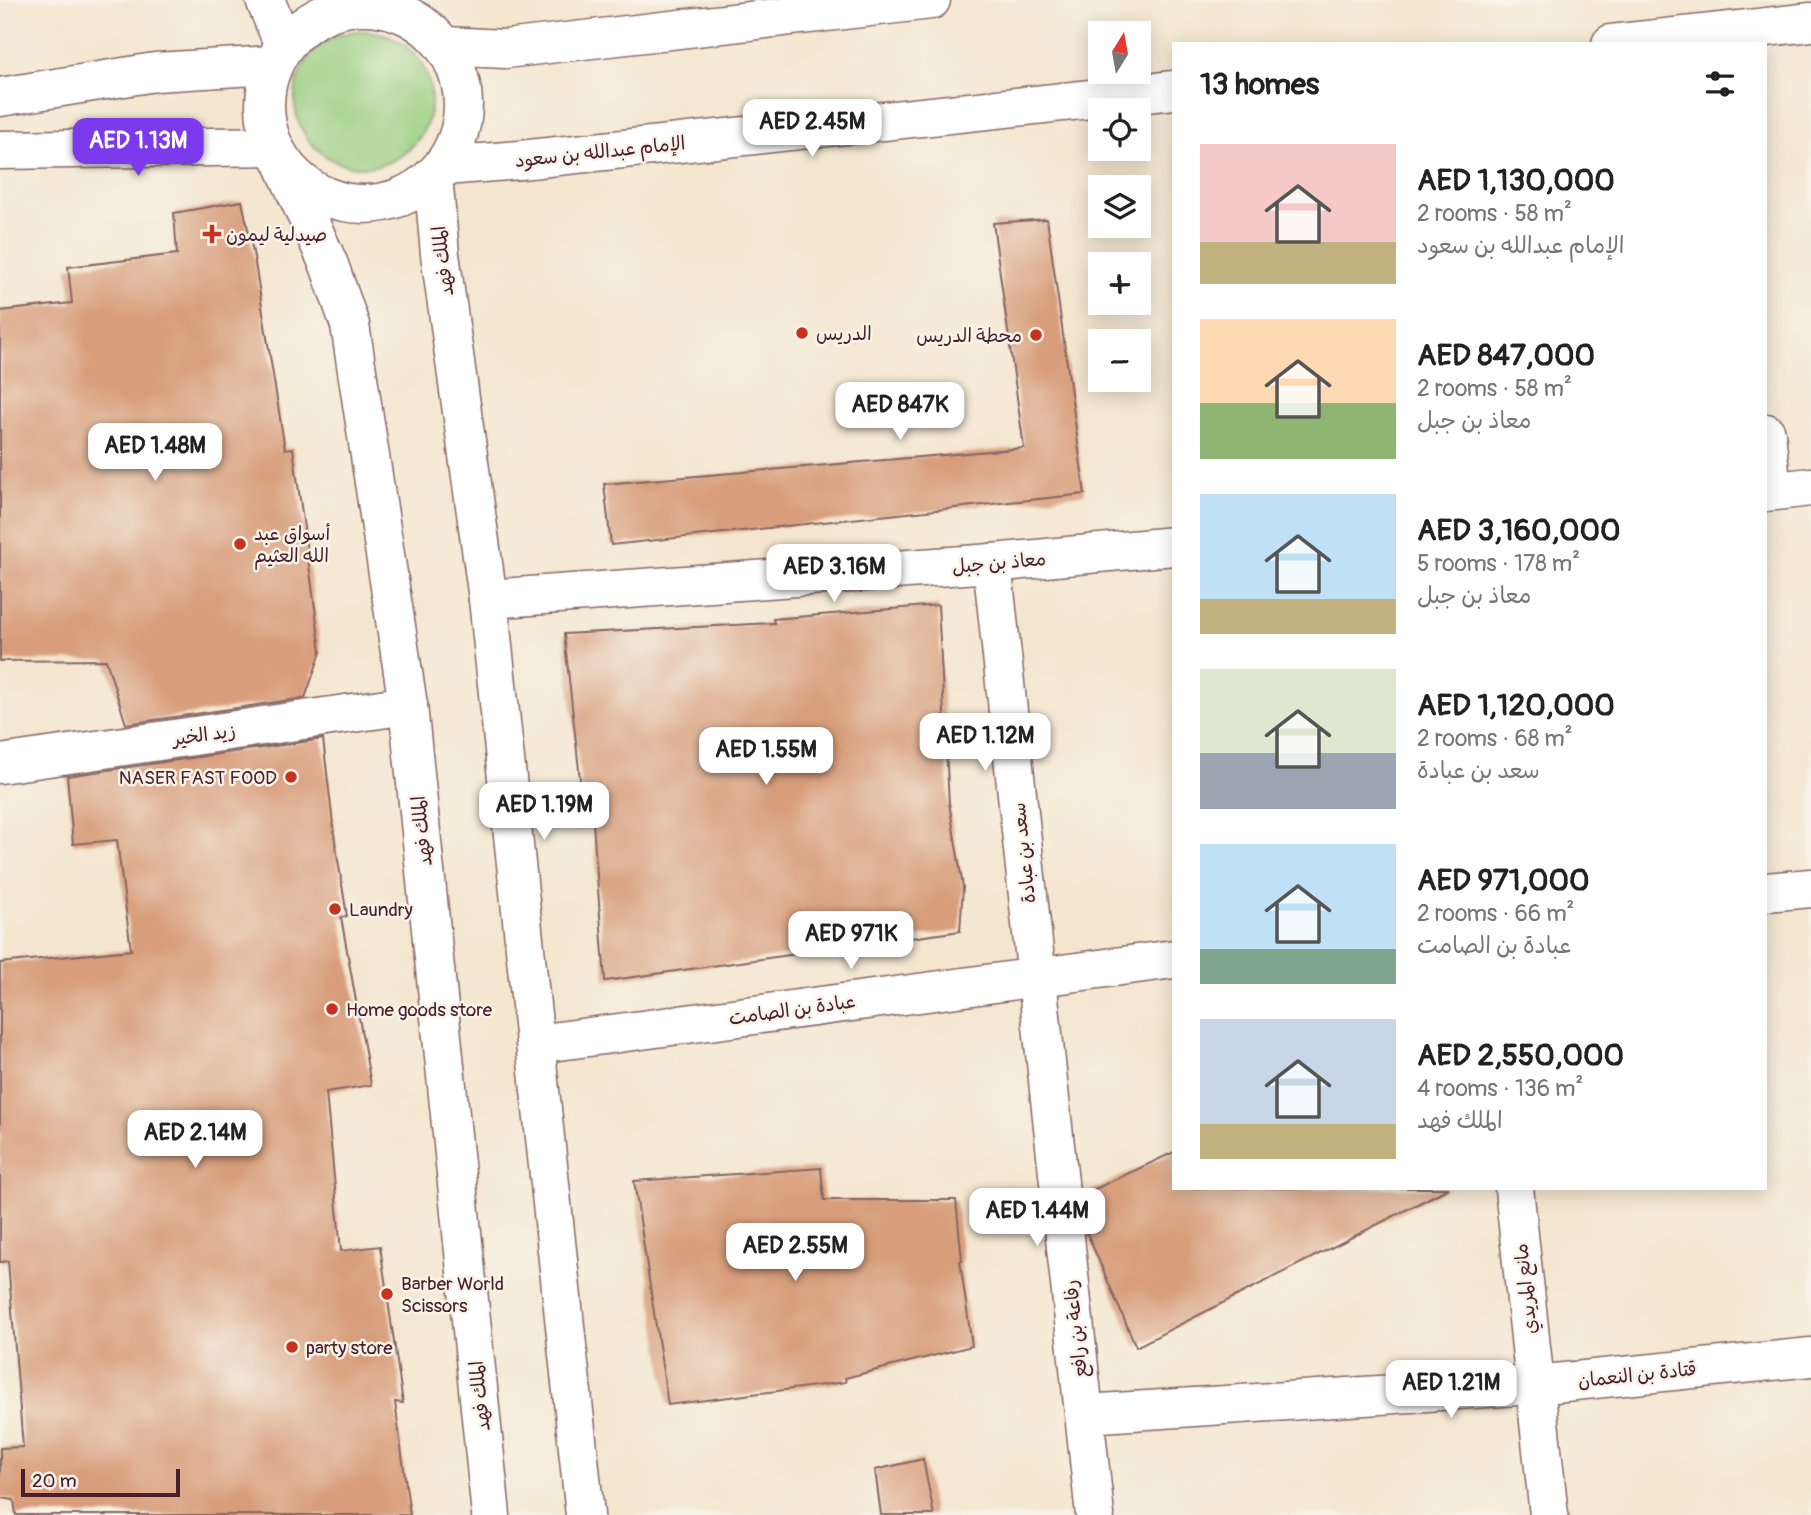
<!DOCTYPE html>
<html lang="en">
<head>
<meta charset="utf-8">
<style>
	body { margin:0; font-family:Pangolin,"Playpen Sans Arabic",sans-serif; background:#f6f6f6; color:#222; height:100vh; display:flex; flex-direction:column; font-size:26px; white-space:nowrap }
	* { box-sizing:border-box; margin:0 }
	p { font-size:23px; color:#767676 }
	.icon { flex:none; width:38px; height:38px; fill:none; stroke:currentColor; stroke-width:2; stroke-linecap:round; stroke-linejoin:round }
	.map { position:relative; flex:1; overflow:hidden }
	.details { position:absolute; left:1172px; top:42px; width:595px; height:1148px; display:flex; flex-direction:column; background:#fff; border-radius:0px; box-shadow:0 4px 18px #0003 }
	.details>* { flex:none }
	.needle { width:46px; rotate:11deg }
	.buttons { position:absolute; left:1088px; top:21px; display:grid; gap:14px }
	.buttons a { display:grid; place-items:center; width:63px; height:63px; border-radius:0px; background:#fff; box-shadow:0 4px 18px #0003; font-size:35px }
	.scale { position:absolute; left:21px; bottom:18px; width:159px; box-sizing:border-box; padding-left:7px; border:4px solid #4a1f2b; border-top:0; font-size:19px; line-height:24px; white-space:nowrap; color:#4a1f2b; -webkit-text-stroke:5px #f7f3e8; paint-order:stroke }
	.price { position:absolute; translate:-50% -60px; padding:0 16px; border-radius:14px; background:#fff; color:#222; font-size:23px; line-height:46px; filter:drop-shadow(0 2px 4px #0008) }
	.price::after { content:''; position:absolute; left:50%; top:42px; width:21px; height:16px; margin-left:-10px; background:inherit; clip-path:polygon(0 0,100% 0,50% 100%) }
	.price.on { background:#7c3aed; color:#fff }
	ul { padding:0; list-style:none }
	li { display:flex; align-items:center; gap:21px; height:175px; padding:0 28px }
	li span { display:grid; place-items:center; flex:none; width:196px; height:140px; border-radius:0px; color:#555 }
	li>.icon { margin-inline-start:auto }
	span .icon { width:84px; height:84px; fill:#fffc; stroke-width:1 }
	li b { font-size:30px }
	h2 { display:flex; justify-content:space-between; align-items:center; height:84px; padding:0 28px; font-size:30px }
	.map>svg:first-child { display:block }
	.green { fill:#98ce80; stroke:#717656; stroke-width:2 }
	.building { fill:#d89e7b }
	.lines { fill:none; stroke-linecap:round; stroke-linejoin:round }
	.minor-casing { stroke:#866564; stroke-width:41 }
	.tertiary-casing { stroke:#866564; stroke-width:41 }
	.minor { stroke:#fff; stroke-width:38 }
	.tertiary { stroke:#fff; stroke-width:38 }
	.poi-dot { fill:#c8321e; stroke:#f7f3e8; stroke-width:2.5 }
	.labels { text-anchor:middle; stroke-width:5; stroke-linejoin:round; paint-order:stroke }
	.street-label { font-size:19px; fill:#4a1f2b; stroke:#f7f3e8 }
	.poi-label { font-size:19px; fill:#4a1f2b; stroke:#f7f3e8; text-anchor:start }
</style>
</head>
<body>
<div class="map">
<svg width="1811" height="1515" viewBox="0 0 1811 1515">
	<rect width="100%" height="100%" fill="#f7f3e8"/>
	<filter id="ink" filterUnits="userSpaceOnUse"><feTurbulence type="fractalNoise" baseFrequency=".0143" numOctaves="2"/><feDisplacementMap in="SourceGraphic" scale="14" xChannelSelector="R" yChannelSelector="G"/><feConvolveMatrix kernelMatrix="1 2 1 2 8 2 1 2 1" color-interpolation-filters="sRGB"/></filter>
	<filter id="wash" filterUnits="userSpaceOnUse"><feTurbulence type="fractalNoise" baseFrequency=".00686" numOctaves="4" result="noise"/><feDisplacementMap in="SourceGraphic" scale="28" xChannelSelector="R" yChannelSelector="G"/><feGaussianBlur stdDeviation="1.57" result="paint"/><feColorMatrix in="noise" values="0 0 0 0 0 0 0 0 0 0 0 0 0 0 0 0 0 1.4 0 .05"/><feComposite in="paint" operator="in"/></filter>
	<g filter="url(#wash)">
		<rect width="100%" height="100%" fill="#f4e6cf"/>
		<!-- green -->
		<circle class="green" cx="363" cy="99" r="68"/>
		<g id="blocks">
			<!-- building -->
			<g class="building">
				<polygon points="242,201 254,257 285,449 293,448 321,652 305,698 126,724 106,660 0,661 0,311 72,303 68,267 177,254 174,213"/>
				<polygon points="1047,219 1085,494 611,545 604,484 1024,448 993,223"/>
				<polygon points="938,605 949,803 963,887 960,931 605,981 591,797 582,797 564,634 774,623 773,619"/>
				<polygon points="323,739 335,841 347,916 341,917 371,1085 326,1092 341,1251 380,1246 403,1403 395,1402 410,1515 16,1515 14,1500 0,1498 0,1448 23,1447 8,1261 0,1262 0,963 131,950 117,840 73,844 67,776"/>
				<polygon points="1174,1152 1174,1188 1449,1188 1136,1347 1087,1233 1082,1195"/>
				<polygon points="821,1168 824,1200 956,1200 962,1261 960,1261 972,1346 845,1378 846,1382 668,1405 634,1181"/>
				<polygon points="923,1459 934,1515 881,1515 875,1470"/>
			</g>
		</g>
	</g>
	<g filter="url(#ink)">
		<use href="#blocks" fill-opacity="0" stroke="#866564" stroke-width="2"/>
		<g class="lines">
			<!-- minor casing -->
			<g class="minor-casing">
				<g id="minor">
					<polyline points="0,97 155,72 271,65"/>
					<polyline points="0,150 273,146"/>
					<polyline points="1766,433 1772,491"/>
					<polyline points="1766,492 1811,487"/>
					<polyline points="992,563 1095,1515"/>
					<polyline points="488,599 992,563 1174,546"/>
					<polyline points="0,764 408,705"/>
					<polyline points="1766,892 1811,888"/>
					<polyline points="536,1044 1174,959"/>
					<polyline points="1514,1188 1549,1515"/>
					<polyline points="1085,1414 1535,1385 1811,1357"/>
				</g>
			</g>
			<!-- tertiary casing -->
			<g class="tertiary-casing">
				<g id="tertiary">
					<polyline points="265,0 284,45"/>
					<circle cx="364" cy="105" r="99"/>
					<polyline points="1611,44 1811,22"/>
					<polyline points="445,46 505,49 931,0"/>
					<polyline points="283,163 329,265 350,325 408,705 491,1515"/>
					<polyline points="444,166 520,160 1174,90"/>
					<polyline points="433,176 440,254 488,599 585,1515"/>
				</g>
			</g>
			<!-- minor -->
			<use href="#minor" class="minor"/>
			<!-- tertiary -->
			<use href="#tertiary" class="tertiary"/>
		</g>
	</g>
	<!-- markers -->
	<g class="poi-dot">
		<path d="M208.5 223.5h7v7h7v7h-7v7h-7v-7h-7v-7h7z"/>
		<circle cx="802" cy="333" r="7"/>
		<circle cx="1036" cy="335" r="7"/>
		<circle cx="240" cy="544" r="7"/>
		<circle cx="291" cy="777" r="7"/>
		<circle cx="335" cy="909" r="7"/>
		<circle cx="332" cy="1009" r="7"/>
		<circle cx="387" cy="1294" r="7"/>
		<circle cx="292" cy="1347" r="7"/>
	</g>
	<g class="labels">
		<!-- street labels -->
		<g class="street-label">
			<text transform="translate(600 151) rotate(-6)" y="7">الإمام عبدالله بن سعود</text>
			<text transform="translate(442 261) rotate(-97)" y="7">الملك فهد</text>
			<text transform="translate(999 562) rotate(-5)" y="7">معاذ بن جبل</text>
			<text transform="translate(204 734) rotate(-8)" y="7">زيد الخير</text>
			<text transform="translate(421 831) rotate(-96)" y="7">الملك فهد</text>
			<text transform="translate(1023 853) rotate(-96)" y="7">سعد بن عبادة</text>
			<text transform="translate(792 1009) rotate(-8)" y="7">عبادة بن الصامت</text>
			<text transform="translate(1525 1289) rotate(-96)" y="7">مانع المريدي</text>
			<text transform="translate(1075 1329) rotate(-96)" y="7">رفاعة بن رافع</text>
			<text transform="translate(1637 1374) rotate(-6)" y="7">قتادة بن النعمان</text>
			<text transform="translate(479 1396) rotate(-96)" y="7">الملك فهد</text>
		</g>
		<!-- poi labels -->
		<g class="poi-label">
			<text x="226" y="241">صيدلية ليمون</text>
			<text x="816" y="340">الدريس</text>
			<text x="1022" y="342" text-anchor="end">محطة الدريس</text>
			<text x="254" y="540">أسواق عبد<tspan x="254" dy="22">الله العثيم</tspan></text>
			<text x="277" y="784" text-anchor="end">NASER FAST FOOD</text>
			<text x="349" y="916">Laundry</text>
			<text x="346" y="1016">Home goods store</text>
			<text x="401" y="1290">Barber World<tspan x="401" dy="22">Scissors</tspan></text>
			<text x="306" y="1354">party store</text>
		</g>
	</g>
</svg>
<div class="buttons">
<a><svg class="needle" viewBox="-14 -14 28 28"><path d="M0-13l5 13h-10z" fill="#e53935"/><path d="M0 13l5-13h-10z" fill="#767676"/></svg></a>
<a><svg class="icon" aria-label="locate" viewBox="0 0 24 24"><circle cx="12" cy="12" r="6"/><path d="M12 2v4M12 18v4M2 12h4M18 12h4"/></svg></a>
<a><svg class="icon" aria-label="layers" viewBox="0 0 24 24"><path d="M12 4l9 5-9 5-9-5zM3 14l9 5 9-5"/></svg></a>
<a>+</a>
<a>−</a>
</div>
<div class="scale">20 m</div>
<b class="price" style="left:812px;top:159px">AED 2.45M</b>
<b class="price on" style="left:138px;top:178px">AED 1.13M</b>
<b class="price" style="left:900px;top:442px">AED 847K</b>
<b class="price" style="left:155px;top:483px">AED 1.48M</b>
<b class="price" style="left:834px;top:604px">AED 3.16M</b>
<b class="price" style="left:985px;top:773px">AED 1.12M</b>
<b class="price" style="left:766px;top:787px">AED 1.55M</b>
<b class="price" style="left:544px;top:842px">AED 1.19M</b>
<b class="price" style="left:851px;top:971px">AED 971K</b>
<b class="price" style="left:195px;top:1170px">AED 2.14M</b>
<b class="price" style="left:1037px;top:1248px">AED 1.44M</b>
<b class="price" style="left:795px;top:1283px">AED 2.55M</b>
<b class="price" style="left:1451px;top:1420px">AED 1.21M</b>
<section class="details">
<h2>13 homes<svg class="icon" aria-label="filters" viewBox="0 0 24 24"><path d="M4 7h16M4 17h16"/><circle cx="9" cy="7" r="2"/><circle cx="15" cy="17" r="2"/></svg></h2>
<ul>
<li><span style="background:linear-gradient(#f6c9c9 70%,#c2b280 0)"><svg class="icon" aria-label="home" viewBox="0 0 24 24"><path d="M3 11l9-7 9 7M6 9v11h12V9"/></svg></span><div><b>AED 1,130,000</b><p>2 rooms · 58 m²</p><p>الإمام عبدالله بن سعود</p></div></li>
<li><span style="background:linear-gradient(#ffd9b3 60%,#8fb573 0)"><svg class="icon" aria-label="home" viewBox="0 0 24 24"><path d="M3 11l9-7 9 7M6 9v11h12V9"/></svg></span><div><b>AED 847,000</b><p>2 rooms · 58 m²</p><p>معاذ بن جبل</p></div></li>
<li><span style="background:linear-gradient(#bfe0f5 75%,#c2b280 0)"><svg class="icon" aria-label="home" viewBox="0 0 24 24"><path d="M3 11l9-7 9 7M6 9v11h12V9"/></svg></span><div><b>AED 3,160,000</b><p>5 rooms · 178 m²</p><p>معاذ بن جبل</p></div></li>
<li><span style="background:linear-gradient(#dfe7d0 60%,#9aa5b1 0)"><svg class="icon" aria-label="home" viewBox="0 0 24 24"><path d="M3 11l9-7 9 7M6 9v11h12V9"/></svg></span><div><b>AED 1,120,000</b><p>2 rooms · 68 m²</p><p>سعد بن عبادة</p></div></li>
<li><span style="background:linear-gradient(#bfe0f5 75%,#7fa58c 0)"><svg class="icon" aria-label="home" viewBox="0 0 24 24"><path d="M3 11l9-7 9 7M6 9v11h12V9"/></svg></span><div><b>AED 971,000</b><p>2 rooms · 66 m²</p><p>عبادة بن الصامت</p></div></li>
<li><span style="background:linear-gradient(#c9d6e8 75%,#c2b280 0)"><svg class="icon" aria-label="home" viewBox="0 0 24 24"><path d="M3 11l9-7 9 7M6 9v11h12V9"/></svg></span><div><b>AED 2,550,000</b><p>4 rooms · 136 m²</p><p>الملك فهد</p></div></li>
</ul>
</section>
</div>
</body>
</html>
